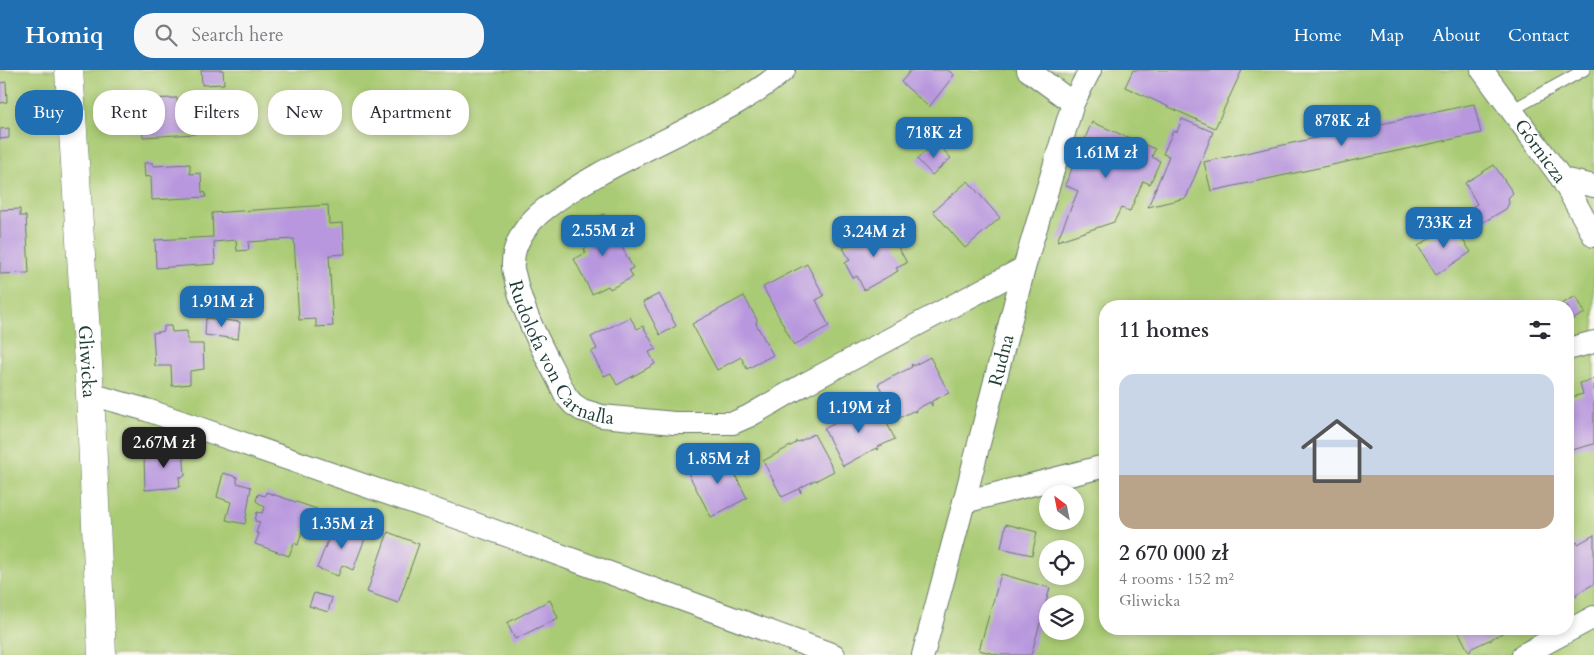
<!DOCTYPE html>
<html lang="en">
<head>
<meta charset="utf-8">
<style>
	body { margin:0; font-family:Cardo,serif; background:#f7f7f7; color:#2b2b33; height:100vh; display:flex; flex-direction:column; font-size:19px; white-space:nowrap }
	* { box-sizing:border-box; margin:0 }
	p { font-size:16px; color:#7c7c81 }
	.icon { flex:none; width:28px; height:28px; fill:none; stroke:currentColor; stroke-width:2; stroke-linecap:round; stroke-linejoin:round }
	.map { position:relative; flex:1; overflow:hidden }
	.sheet { position:absolute; left:1099px; top:230px; width:475px; height:335px; display:flex; flex-direction:column; background:#fff; border-radius:20px; box-shadow:0 2px 8px #0003 }
	.sheet>* { flex:none }
	.hud { position:absolute; left:15px; top:20px; width:475px; height:45px; display:flex; gap:10px }
	.needle { width:32px; rotate:328deg }
	.controls { position:absolute; left:1039px; top:415px; display:grid; gap:10px }
	.controls a { display:grid; place-items:center; width:45px; height:45px; border-radius:50%; background:#fff; box-shadow:0 2px 8px #0003; font-size:25px }
	.price { position:absolute; translate:-50% -42px; padding:0 11px; border-radius:10px; background:#1f6fb2; color:#fff; font-size:16px; line-height:32px; filter:drop-shadow(0 1px 2px #0008) }
	.price::after { content:''; position:absolute; left:50%; top:30px; width:15px; height:11px; margin-left:-8px; background:inherit; clip-path:polygon(0 0,100% 0,50% 100%) }
	.price.active { background:#222; color:#fff }
	ul { padding:0; list-style:none }
	li { display:grid; align-content:center; gap:10px; height:265px; padding:0 20px }
	li span { display:grid; place-items:center; height:155px; border-radius:15px; color:#555 }
	li>.icon { margin-inline-start:auto }
	span .icon { width:90px; height:90px; fill:#fffc; stroke-width:1 }
	li b { font-size:21px }
	h2 { display:flex; justify-content:space-between; align-items:center; height:60px; padding:0 20px; font-size:21px }
	.pill { padding:0 18px; border-radius:20px; background:#fff; box-shadow:0 2px 8px #0003; font-size:18px; line-height:45px }
	.pill.active { background:#1f6fb2; color:#fff }
	header { display:flex; align-items:center; gap:30px; box-sizing:border-box; height:70px; padding:0 25px; background:#1f6fb2; color:#fff }
	header strong { font-size:24px }
	nav { display:flex; gap:28px; margin-inline-start:auto; font-size:18px }
	.search { width:350px; height:45px; background:#f7f7f7; display:flex; align-items:center; gap:12px; box-sizing:border-box; padding:0 18px; border-radius:20px; color:#7c7c81; font-size:19px }
	.map>svg:first-child { display:block }
	.green { fill:#aacb74; stroke:#648454; fill-rule:evenodd }
	.building { fill:#b897de }
	.lines { fill:none; stroke-linecap:round; stroke-linejoin:round }
	.lane-casing { stroke:#687869; stroke-width:13 }
	.street-casing { stroke:#687869; stroke-width:24 }
	.secondary-casing { stroke:#687869; stroke-width:29 }
	.lane { stroke:#fff; stroke-width:11 }
	.street { stroke:#fff; stroke-width:22 }
	.secondary { stroke:#fff; stroke-width:28 }
	.labels { text-anchor:middle; stroke-width:4.5; stroke-linejoin:round; paint-order:stroke }
	.street-label { font-size:19px; fill:#1f3d34; stroke:#fbf7ec }
</style>
</head>
<body>
<header>
<strong>Homiq</strong>
<div class="search"><svg class="icon" aria-label="search" viewBox="0 0 24 24"><circle cx="10" cy="10" r="6"/><path d="M15 15l6 6"/></svg>Search here</div>
<nav><a>Home</a><a>Map</a><a>About</a><a>Contact</a></nav>
</header>
<div class="map">
<svg width="1594" height="585" viewBox="0 0 1594 585">
	<rect width="100%" height="100%" fill="#fbf7ec"/>
	<filter id="ink" filterUnits="userSpaceOnUse"><feTurbulence type="fractalNoise" baseFrequency=".02" numOctaves="2"/><feDisplacementMap in="SourceGraphic" scale="10" xChannelSelector="R" yChannelSelector="G"/><feConvolveMatrix kernelMatrix="1 2 1 2 8 2 1 2 1" color-interpolation-filters="sRGB"/></filter>
	<filter id="wash" filterUnits="userSpaceOnUse"><feTurbulence type="fractalNoise" baseFrequency=".0096" numOctaves="4" result="noise"/><feDisplacementMap in="SourceGraphic" scale="20" xChannelSelector="R" yChannelSelector="G"/><feGaussianBlur stdDeviation="1.12" result="paint"/><feColorMatrix in="noise" values="0 0 0 0 0 0 0 0 0 0 0 0 0 0 0 0 0 1.4 0 .05"/><feComposite in="paint" operator="in"/></filter>
	<g filter="url(#wash)">
		<rect width="100%" height="100%" fill="#efe7cb"/>
		<!-- green -->
		<path class="green" d="M0,0h1594v585h-1594zM1105,236h463v323h-463zM1048,424h27v27h-27zM1048,479h27v27h-27zM1048,534h27v27h-27z"/>
		<g id="blocks">
			<!-- building -->
			<g class="building">
				<polygon points="201,0 223,0 224,14 202,15"/>
				<polygon points="911,0 948,0 954,5 929,37 901,12"/>
				<polygon points="1133,0 1242,0 1215,58 1125,17"/>
				<polygon points="6,12 7,32 0,33 0,13"/>
				<polygon points="177,28 178,39 190,38 190,57 194,57 195,64 143,67 141,42 135,43 134,29"/>
				<polygon points="1474,34 1481,63 1211,121 1204,92"/>
				<polygon points="1182,49 1213,62 1186,128 1148,137 1169,86 1163,84 1173,61 1177,62"/>
				<polygon points="1092,52 1155,79 1152,87 1160,91 1150,114 1143,111 1130,141 1121,138 1114,152 1057,171 1078,121 1065,115"/>
				<polygon points="9,58 9,68 0,69 0,59"/>
				<polygon points="936,72 951,88 932,105 917,89"/>
				<polygon points="144,93 153,93 153,96 190,94 190,104 201,103 202,123 205,122 206,127 152,130 151,106 145,107"/>
				<polygon points="1494,95 1513,123 1508,128 1509,133 1506,139 1480,154 1471,138 1477,134 1465,113"/>
				<polygon points="968,111 1000,148 965,178 933,141"/>
				<polygon points="328,135 329,154 343,153 345,184 329,185 333,256 316,257 316,249 299,250 294,169 248,172 249,180 237,181 236,170 214,172 215,194 156,198 155,170 213,167 212,143"/>
				<polygon points="20,139 20,146 26,146 29,203 0,204 0,140"/>
				<polygon points="604,144 633,198 629,200 633,207 610,219 608,216 592,224 574,189 586,183 584,179 590,175 581,156"/>
				<polygon points="1452,154 1471,182 1436,205 1418,176"/>
				<polygon points="886,155 907,193 896,198 898,201 864,220 857,206 853,208 845,193 850,190 843,178"/>
				<polygon points="807,194 824,226 816,230 829,256 794,275 763,217"/>
				<polygon points="659,224 676,256 660,265 643,232"/>
				<polygon points="744,226 757,250 756,254 773,285 747,299 741,287 717,300 692,254"/>
				<polygon points="1576,226 1585,243 1568,252 1568,236 1558,236"/>
				<polygon points="630,247 637,259 643,256 656,279 649,282 655,294 617,315 611,303 604,306 591,282 597,279 591,267"/>
				<polygon points="206,248 240,252 238,269 205,265"/>
				<polygon points="164,256 171,256 172,262 187,261 188,274 203,274 204,299 190,301 190,314 172,316 171,296 155,296 153,263 164,261"/>
				<polygon points="930,287 949,323 932,331 932,336 930,332 915,340 916,342 913,341 897,349 878,314 912,297 911,295 912,294 913,296"/>
				<polygon points="1594,309 1594,374 1568,381 1568,328 1583,324 1580,313"/>
				<polygon points="876,332 895,369 878,377 879,379 877,380 876,378 843,396 824,359"/>
				<polygon points="814,364 834,401 817,410 818,411 815,410 800,418 801,423 799,419 782,427 763,391 796,373 795,372 796,371 798,372"/>
				<polygon points="183,378 185,406 179,407 180,417 145,420 144,386 155,386 155,379"/>
				<polygon points="727,383 734,395 731,397 747,428 711,447 688,403"/>
				<polygon points="223,403 237,407 237,413 251,417 245,454 226,450 231,432 217,427"/>
				<polygon points="266,422 317,439 310,460 303,458 298,475 294,473 289,486 255,474 259,464 256,463 260,452 255,451 257,442 262,443 265,437 256,431 258,424 265,426"/>
				<polygon points="341,454 366,466 353,500 342,495 338,506 317,498 333,458 339,460"/>
				<polygon points="1006,454 1037,462 1032,485 1001,478"/>
				<polygon points="388,462 419,474 398,533 367,522"/>
				<polygon points="1594,465 1594,514 1576,524 1577,526 1575,527 1574,525 1568,528 1568,479 1576,475 1575,473 1577,472 1578,474"/>
				<polygon points="1001,504 1050,518 1031,585 998,585 979,580"/>
				<polygon points="314,523 332,528 328,542 309,536"/>
				<polygon points="550,530 558,548 515,569 507,553"/>
				<polygon points="1457,559 1510,559 1491,569 1491,571 1489,570 1470,579 1471,581 1469,582"/>
			</g>
		</g>
	</g>
	<g filter="url(#ink)">
		<use href="#blocks" fill-opacity="0" stroke="#687869" stroke-width="1"/>
		<g class="lines">
			<!-- lane casing -->
			<g class="lane-casing">
				<polyline id="lane" points="1512,40 1584,0"/>
			</g>
			<!-- street casing -->
			<g class="street-casing">
				<g id="street">
					<path id="s1" d="M784,0c-25,22 -54,37 -83,52 -51,27 -111,52 -156,87 -16,12 -32,33 -32,54 -1,4 1,10 2,14 9,42 33,81 51,119l7,8 9,6 20,6 72,7h59l16,-7 54,-31 221,-117"/>
					<polyline points="1028,0 1073,33"/>
					<path id="s2" d="M1482,0l80,109 32,57"/>
					<polyline points="1562,109 1594,116"/>
					<polyline points="1568,279 1594,272"/>
					<polyline points="90,324 147,340 470,452 834,585"/>
					<polyline points="964,432 1105,396"/>
					<path id="s3" d="M923,585l41,-153 60,-234 49,-165 17,-33"/>
					<polyline points="1523,585 1594,547"/>
				</g>
			</g>
			<!-- secondary casing -->
			<g class="secondary-casing">
				<g id="secondary">
					<path id="s4" d="M69,0l21,324 12,261"/>
				</g>
			</g>
			<!-- lane -->
			<use href="#lane" class="lane"/>
			<!-- street -->
			<use href="#street" class="street"/>
			<!-- secondary -->
			<use href="#secondary" class="secondary"/>
		</g>
	</g>
	<g class="labels">
		<!-- street labels -->
		<g class="street-label">
			<text dy="7" stroke="none"><textPath href="#s2" startOffset="100">Górnicza</textPath></text>
			<text dy="7" stroke="none"><textPath href="#s1" startOffset="450">Rudolofa von Carnalla</textPath></text>
			<text dy="7" stroke="none"><textPath href="#s3" startOffset="305">Rudna</textPath></text>
			<text dy="7" stroke="none"><textPath href="#s4" startOffset="292">Gliwicka</textPath></text>
		</g>
	</g>
</svg>
<div class="controls">
<a><svg class="needle" viewBox="-14 -14 28 28"><path d="M0-13l5 13h-10z" fill="#e53935"/><path d="M0 13l5-13h-10z" fill="#7c7c81"/></svg></a>
<a><svg class="icon" aria-label="locate" viewBox="0 0 24 24"><circle cx="12" cy="12" r="6"/><path d="M12 2v4M12 18v4M2 12h4M18 12h4"/></svg></a>
<a><svg class="icon" aria-label="layers" viewBox="0 0 24 24"><path d="M12 4l9 5-9 5-9-5zM3 14l9 5 9-5"/></svg></a>
</div>
<b class="price" style="left:1342px;top:77px">878K zł</b>
<b class="price" style="left:934px;top:89px">718K zł</b>
<b class="price" style="left:1106px;top:109px">1.61M zł</b>
<b class="price" style="left:1444px;top:179px">733K zł</b>
<b class="price" style="left:603px;top:187px">2.55M zł</b>
<b class="price" style="left:874px;top:188px">3.24M zł</b>
<b class="price" style="left:222px;top:258px">1.91M zł</b>
<b class="price" style="left:859px;top:364px">1.19M zł</b>
<b class="price active" style="left:164px;top:399px">2.67M zł</b>
<b class="price" style="left:718px;top:415px">1.85M zł</b>
<b class="price" style="left:342px;top:480px">1.35M zł</b>
<div class="hud">
<a class="pill active">Buy</a>
<a class="pill">Rent</a>
<a class="pill">Filters</a>
<a class="pill">New</a>
<a class="pill">Apartment</a>
</div>
<section class="sheet">
<h2>11 homes<svg class="icon" aria-label="filters" viewBox="0 0 24 24"><path d="M4 7h16M4 17h16"/><circle cx="9" cy="7" r="2"/><circle cx="15" cy="17" r="2"/></svg></h2>
<ul>
<li><span style="background:linear-gradient(#c9d6e8 65%,#b9a48a 0)"><svg class="icon" aria-label="home" viewBox="0 0 24 24"><path d="M3 11l9-7 9 7M6 9v11h12V9"/></svg></span><div><b>2 670 000 zł</b><p>4 rooms · 152 m²</p><p>Gliwicka</p></div></li>
</ul>
</section>
</div>
</body>
</html>
